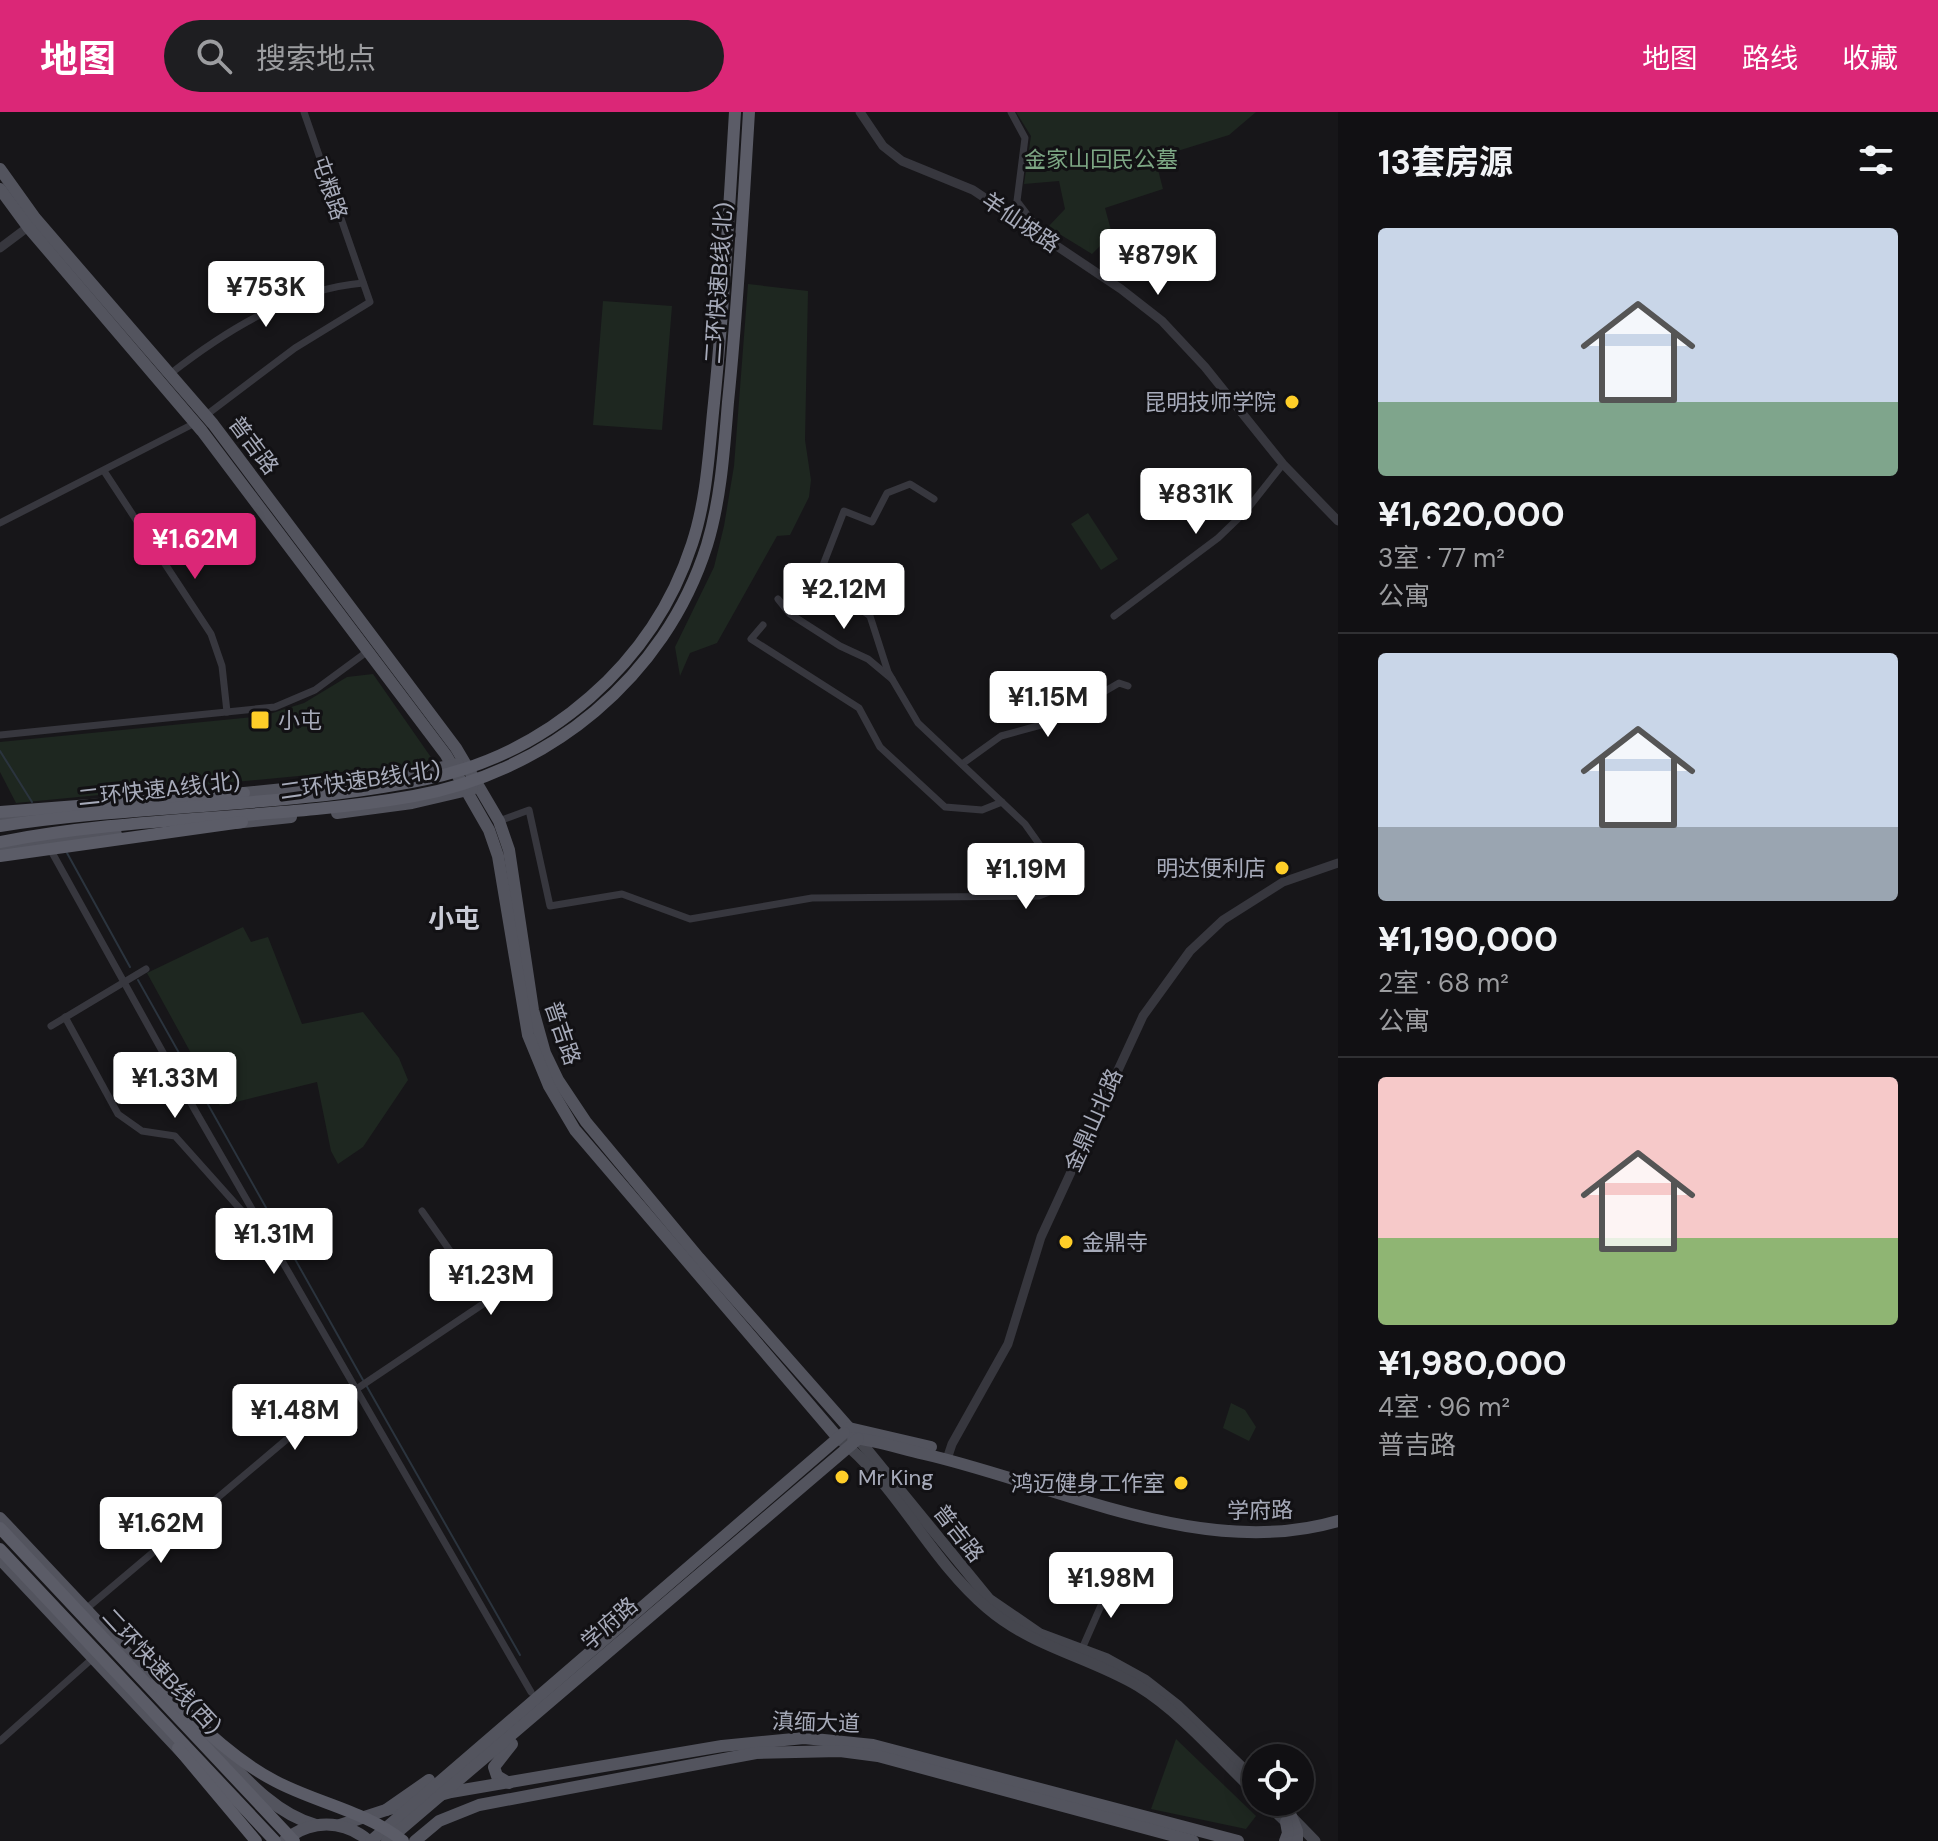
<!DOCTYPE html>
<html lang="zh">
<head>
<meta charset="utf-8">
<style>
	body { margin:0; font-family:"DM Sans","Noto Sans SC",sans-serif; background:#1e1e21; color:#f1f3f6; height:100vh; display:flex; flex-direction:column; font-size:30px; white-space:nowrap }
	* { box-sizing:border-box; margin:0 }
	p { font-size:26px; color:#9c9da0 }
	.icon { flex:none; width:44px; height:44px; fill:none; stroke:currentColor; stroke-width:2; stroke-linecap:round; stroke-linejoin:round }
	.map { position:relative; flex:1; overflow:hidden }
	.details { display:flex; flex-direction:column; background:#111013; width:600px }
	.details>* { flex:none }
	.tools { position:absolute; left:1242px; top:1632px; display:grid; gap:16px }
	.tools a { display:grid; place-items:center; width:72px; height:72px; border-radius:50%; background:#111013; box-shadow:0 4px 20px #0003,0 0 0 2px #303033; font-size:40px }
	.price { position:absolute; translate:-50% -68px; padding:0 18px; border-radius:8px; background:#fff; color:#222; font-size:26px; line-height:52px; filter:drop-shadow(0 2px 4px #0008) }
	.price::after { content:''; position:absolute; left:50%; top:48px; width:24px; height:18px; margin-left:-12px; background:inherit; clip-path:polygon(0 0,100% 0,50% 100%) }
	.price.on { background:#db2777; color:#fff }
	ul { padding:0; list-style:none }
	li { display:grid; align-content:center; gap:16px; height:424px; padding:0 40px }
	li+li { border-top:2px solid #303033 }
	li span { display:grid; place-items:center; height:248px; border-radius:8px; color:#555 }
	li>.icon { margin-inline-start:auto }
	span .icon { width:144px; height:144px; fill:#fffc; stroke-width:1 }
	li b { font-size:34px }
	h2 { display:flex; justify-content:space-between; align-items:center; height:96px; padding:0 40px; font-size:34px }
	header { display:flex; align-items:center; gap:48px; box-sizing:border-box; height:112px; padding:0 40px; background:#db2777; color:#fff }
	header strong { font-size:38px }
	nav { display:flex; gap:44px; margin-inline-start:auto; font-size:28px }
	.search { width:560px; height:72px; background:#1e1e21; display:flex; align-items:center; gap:20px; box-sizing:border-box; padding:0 28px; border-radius:44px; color:#9c9da0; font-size:30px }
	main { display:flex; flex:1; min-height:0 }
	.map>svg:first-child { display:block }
	.green { fill:#1e2720 }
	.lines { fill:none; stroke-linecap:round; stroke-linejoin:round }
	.stream { stroke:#2b343e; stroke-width:2 }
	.minor { stroke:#37373e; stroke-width:7 }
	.tertiary { stroke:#37373e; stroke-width:9 }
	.secondary { stroke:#45464e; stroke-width:11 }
	.primary { stroke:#53545e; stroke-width:12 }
	.trunk { stroke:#5b5c67; stroke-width:12 }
	.poi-dot { fill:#ffce28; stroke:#121114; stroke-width:3 }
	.labels { text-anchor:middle; stroke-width:6; stroke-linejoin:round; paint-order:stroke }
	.park-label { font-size:22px; fill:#7da784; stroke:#121114 }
	.street-label { font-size:22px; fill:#a7abba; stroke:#121114 }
	.poi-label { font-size:22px; fill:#a7abba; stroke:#121114; text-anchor:end }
	.quarter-label { font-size:26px; font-weight:bold; fill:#c9cbd6; stroke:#121114 }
</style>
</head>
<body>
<header>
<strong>地图</strong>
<div class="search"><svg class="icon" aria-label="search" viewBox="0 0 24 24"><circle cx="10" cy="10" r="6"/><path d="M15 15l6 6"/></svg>搜索地点</div>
<nav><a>地图</a><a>路线</a><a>收藏</a></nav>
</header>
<main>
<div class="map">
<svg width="1338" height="1729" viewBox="0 0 1338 1729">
	<rect width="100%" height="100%" fill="#171619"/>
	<!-- green -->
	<g class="green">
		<polygon points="1016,0 1256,0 1229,23 1155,46 1163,77 1105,96 1112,122 1092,142 1048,115 1065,97 1059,69 1024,72 1031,24"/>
		<polygon points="748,172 808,179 805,328 811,368 809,385 790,423 777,424 717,531 690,541 680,564 675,535 714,455 724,414 734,354"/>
		<polygon points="603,189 672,194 662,318 593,313"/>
		<polygon points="1088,401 1118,447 1101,458 1071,412"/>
		<polygon points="373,562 435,651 16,691 0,660 0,630 263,604 304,591 347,565"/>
		<polygon points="243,815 251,830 268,825 302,912 363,900 399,946 408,968 363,1035 338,1052 331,1039 317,970 220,994 147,861"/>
		<polygon points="1231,1291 1245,1298 1256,1315 1249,1329 1223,1316"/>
		<polygon points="1176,1627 1256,1704 1246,1717 1151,1697"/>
	</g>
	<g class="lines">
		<!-- stream -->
		<g class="stream">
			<polyline points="0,639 32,690"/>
			<polyline points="67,741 130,855"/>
			<polyline points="138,868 363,1268"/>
			<polyline points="366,1273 520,1543"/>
		</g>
		<!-- minor -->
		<g class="minor">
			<polyline points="1011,0 1025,26 1017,89 1033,110 1033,117"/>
			<path d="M170,262c55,-43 122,-85 193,-91"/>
			<polyline points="205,304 295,236 370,190 304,0"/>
			<polyline points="104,359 211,522 222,554 227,600"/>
			<polyline points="0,411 195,311"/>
			<polyline points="778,487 790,502 840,534 868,547 892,567"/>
			<polyline points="1114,504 1218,426 1245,400 1283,352"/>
			<polyline points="763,513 751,527 859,596 880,635 945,695 982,698 1002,690"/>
			<polyline points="0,623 275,595 315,578 368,539"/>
			<polyline points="962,652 1001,624 1052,610 1119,571 1128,574"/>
			<polyline points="499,709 529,698 550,794 622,782 690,807 812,786 1039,784 1049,780 1054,772 1049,746 1025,712 918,611 888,560 870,504 818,466 844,399 872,410 887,381 910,372 934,387"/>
			<polyline points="49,735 196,1000 531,1580"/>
			<polyline points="65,905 118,1002 142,1019 175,1024 266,1126"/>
			<polyline points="51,914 146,857"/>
			<polyline points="86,1497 306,1311 486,1190 422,1099"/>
			<polyline points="1081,1539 1114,1464"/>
			<polyline points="0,1629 93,1546"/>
		</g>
		<!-- tertiary -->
		<g class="tertiary">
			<polyline points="860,0 883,34 902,49 973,78 1121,177 1162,209 1205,255 1283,352 1338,409"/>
			<polyline points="0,136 28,115"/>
			<polyline points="947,1347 952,1332 1008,1232 1041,1125 1143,904 1190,839 1223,808 1283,770 1338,751"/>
		</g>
		<!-- secondary -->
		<g class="secondary">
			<polyline points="855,1323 989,1487 1040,1522 1107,1547 1145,1568 1177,1593 1256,1669"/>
			<path d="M838,1326c60,47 91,121 149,170 47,40 100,48 151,78 44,27 81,72 118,107"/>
			<polyline points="1265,1690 1285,1709"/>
			<polyline points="1277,1690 1315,1729"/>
		</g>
		<!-- primary -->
		<g class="primary">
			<polyline points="0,57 35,106 213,312 456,636 499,709 509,738 533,898 545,941 558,968 586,1010 699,1146 849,1316"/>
			<polyline points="0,77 28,115 202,319 446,643 489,718 498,744 528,923 549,974 575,1018 838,1326"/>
			<polyline points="234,682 391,666 458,652"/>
			<polyline points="337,701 412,691 472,677"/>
			<polyline points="0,709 41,702"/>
			<polyline points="234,711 291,705"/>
			<polyline points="0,738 116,722"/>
			<polyline points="849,1316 931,1335"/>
			<path d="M853,1326c23,2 48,11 71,16 131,30 279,107 414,67"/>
			<polyline points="0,1406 162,1578"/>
			<polyline points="0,1447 184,1643"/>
			<path d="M207,1626c31,32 64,75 109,87"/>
			<polyline points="509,1671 497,1664 494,1655 512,1632"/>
			<polyline points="386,1698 451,1680 722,1634 804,1626 873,1633 1238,1729"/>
			<polyline points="1291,1704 1297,1719 1297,1729"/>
			<polyline points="340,1713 386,1698 429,1668"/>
			<path d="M284,1729c26,-22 59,-22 85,0"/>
			<polyline points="371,1729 844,1321"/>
			<polyline points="387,1729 858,1327"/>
			<polyline points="415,1729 439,1709 479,1693 756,1641 840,1639 878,1644 1193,1729"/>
			<polyline points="1285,1729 1288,1721 1286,1710"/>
		</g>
		<!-- trunk -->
		<g class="trunk">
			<polyline points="0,700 244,681"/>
			<path d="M0,714c141,-22 286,-18 426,-47 122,-25 227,-115 266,-235 15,-45 17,-94 22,-141 10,-97 15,-194 21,-291"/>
			<path d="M0,730c136,-27 278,-22 414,-46 134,-24 251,-118 293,-251 14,-46 17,-95 21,-143 10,-96 15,-193 21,-290"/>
			<polyline points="0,744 242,710"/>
			<polyline points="0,1416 294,1729"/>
			<polyline points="0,1437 275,1729"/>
			<path d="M156,1571c37,35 73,74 119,98 41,22 91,30 128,60"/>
			<polyline points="178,1636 256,1729"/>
		</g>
	</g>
	<!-- markers -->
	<g class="poi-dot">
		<circle cx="1292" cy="290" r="8"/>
		<rect x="250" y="598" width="20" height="20" rx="4"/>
		<circle cx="1282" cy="756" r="8"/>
		<circle cx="1066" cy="1130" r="8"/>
		<circle cx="842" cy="1365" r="8"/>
		<circle cx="1181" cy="1371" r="8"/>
	</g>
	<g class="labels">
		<!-- park labels -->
		<g class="park-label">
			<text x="1101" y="55">金家山回民公墓</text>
		</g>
		<!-- street labels -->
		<g class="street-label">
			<text transform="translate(330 76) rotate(71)" y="8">屯粮路</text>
			<text transform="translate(1021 110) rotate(34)" y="8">羊仙坡路</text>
			<text transform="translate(718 171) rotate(-86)" y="8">二环快速B线(北)</text>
			<text transform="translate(254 333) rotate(53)" y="8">普吉路</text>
			<text transform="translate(360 668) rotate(-8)" y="8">二环快速B线(北)</text>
			<text transform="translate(159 677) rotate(-6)" y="8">二环快速A线(北)</text>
			<text transform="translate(563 921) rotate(71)" y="8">普吉路</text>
			<text transform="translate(1093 1008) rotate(-66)" y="8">金鼎山北路</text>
			<text transform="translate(1260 1398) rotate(-1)" y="8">学府路</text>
			<text transform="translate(959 1421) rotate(52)" y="8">普吉路</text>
			<text transform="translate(609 1511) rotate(-41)" y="8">学府路</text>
			<text transform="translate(162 1559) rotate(47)" y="8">二环快速B线(西)</text>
			<text transform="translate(816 1610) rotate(2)" y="8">滇缅大道</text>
		</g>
		<!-- poi labels -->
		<g class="poi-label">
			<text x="1276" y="298">昆明技师学院</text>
			<text x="278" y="616" text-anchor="start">小屯</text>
			<text x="1266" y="764">明达便利店</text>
			<text x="1082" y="1138" text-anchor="start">金鼎寺</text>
			<text x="858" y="1373" text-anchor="start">Mr King</text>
			<text x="1165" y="1379">鸿迈健身工作室</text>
		</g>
		<!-- quarter labels -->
		<g class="quarter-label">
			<text x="454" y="816">小屯</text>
		</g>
	</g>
</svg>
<div class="tools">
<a><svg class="icon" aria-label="locate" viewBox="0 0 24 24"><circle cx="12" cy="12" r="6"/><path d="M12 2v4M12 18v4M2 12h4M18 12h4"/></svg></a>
</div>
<b class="price" style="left:1158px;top:185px">¥879K</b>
<b class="price" style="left:266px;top:217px">¥753K</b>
<b class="price" style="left:1196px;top:424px">¥831K</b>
<b class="price on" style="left:195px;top:469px">¥1.62M</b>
<b class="price" style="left:844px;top:519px">¥2.12M</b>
<b class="price" style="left:1048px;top:627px">¥1.15M</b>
<b class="price" style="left:1026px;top:799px">¥1.19M</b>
<b class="price" style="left:175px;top:1008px">¥1.33M</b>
<b class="price" style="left:274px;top:1164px">¥1.31M</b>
<b class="price" style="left:491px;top:1205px">¥1.23M</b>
<b class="price" style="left:295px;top:1340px">¥1.48M</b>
<b class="price" style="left:161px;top:1453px">¥1.62M</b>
<b class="price" style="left:1111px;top:1508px">¥1.98M</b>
</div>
<section class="details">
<h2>13套房源<svg class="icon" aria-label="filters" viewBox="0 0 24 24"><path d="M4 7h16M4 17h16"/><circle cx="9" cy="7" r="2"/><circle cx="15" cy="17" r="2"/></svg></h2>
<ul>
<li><span style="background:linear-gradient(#c9d6e8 70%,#7fa58c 0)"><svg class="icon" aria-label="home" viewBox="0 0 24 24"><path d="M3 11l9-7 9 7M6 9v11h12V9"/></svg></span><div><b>¥1,620,000</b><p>3室 · 77 m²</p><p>公寓</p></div></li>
<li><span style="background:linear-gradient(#c9d6e8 70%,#9aa5b1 0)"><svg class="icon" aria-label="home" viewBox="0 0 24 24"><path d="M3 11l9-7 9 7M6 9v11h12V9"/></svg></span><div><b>¥1,190,000</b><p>2室 · 68 m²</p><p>公寓</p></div></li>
<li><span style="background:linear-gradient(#f6c9c9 65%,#8fb573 0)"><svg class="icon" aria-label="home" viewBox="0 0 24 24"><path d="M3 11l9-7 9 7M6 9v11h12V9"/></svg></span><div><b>¥1,980,000</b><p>4室 · 96 m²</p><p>普吉路</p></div></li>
</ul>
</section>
</main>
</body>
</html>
